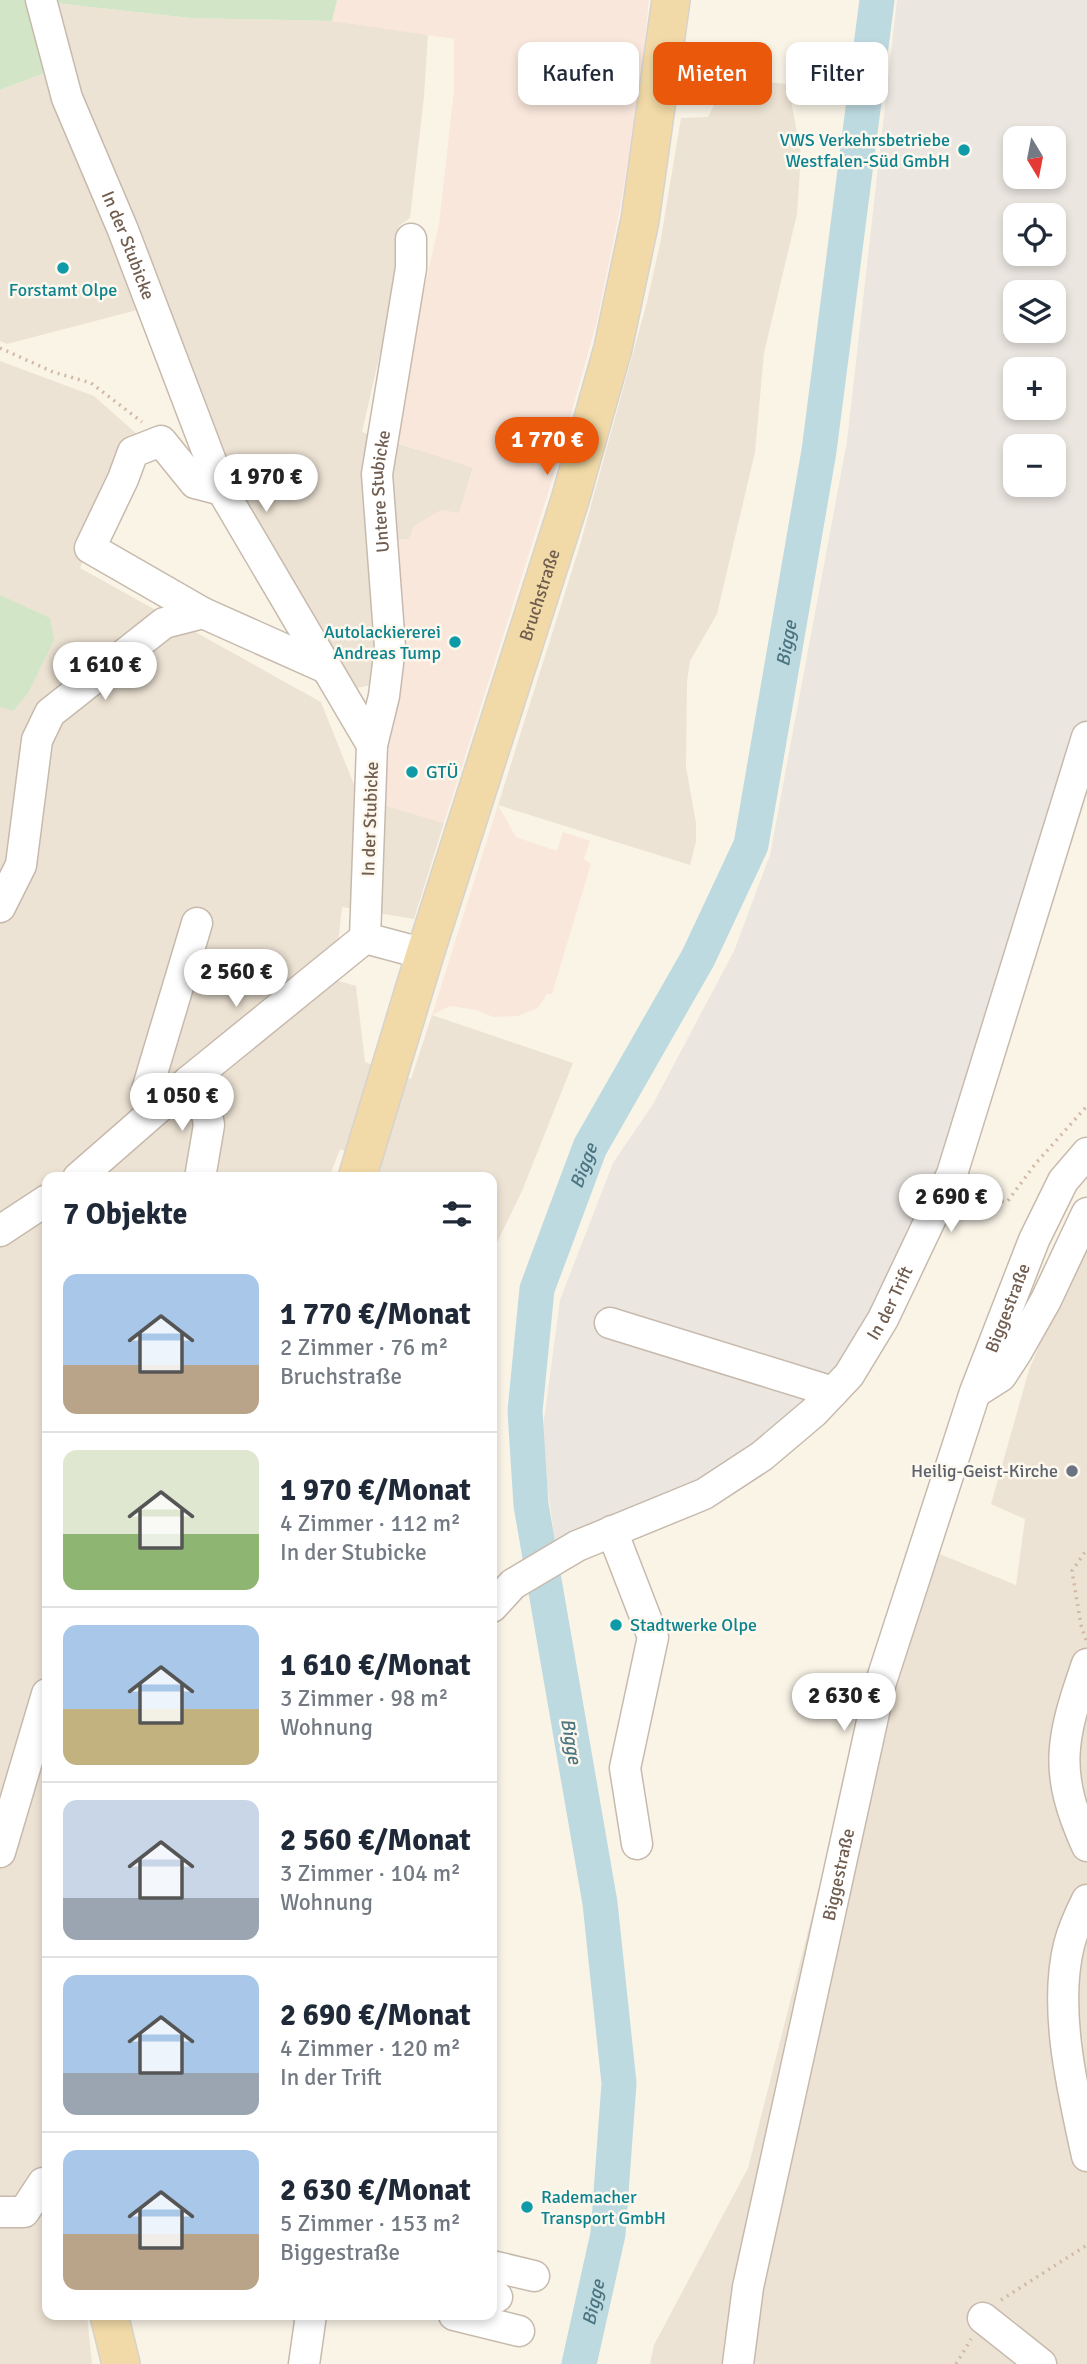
<!DOCTYPE html>
<html lang="de">
<head>
<meta charset="utf-8">
<style>
	body { margin:0; font-family:Signika,sans-serif; background:#f6f6f7; color:#1f2937; height:100vh; display:flex; flex-direction:column; font-size:26px; white-space:nowrap }
	* { box-sizing:border-box; margin:0 }
	p { font-size:23px; color:#747a83 }
	.icon { flex:none; width:38px; height:38px; fill:none; stroke:currentColor; stroke-width:2; stroke-linecap:round; stroke-linejoin:round }
	.map { position:relative; flex:1; overflow:hidden }
	.panel { position:absolute; left:42px; top:1172px; width:455px; height:1148px; display:flex; flex-direction:column; background:#fff; border-radius:14px; box-shadow:0 4px 10px #0003 }
	.panel>* { flex:none }
	.banner { position:absolute; left:518px; top:42px; width:464px; height:63px; display:flex; gap:14px }
	.needle { width:46px; rotate:170deg }
	.controls { position:absolute; left:1003px; top:126px; display:grid; gap:14px }
	.controls a { display:grid; place-items:center; width:63px; height:63px; border-radius:14px; background:#fff; box-shadow:0 4px 10px #0003; font-size:35px }
	.price { position:absolute; translate:-50% -60px; padding:0 16px; border-radius:24px; background:#fff; color:#222; font-size:23px; line-height:46px; filter:drop-shadow(0 2px 4px #0008) }
	.price::after { content:''; position:absolute; left:50%; top:42px; width:21px; height:16px; margin-left:-10px; background:inherit; clip-path:polygon(0 0,100% 0,50% 100%) }
	.price.active { background:#ea580c; color:#fff }
	ul { padding:0; list-style:none }
	li { display:flex; align-items:center; gap:21px; height:175px; padding:0 21px }
	li+li { border-top:2px solid #e0e1e3 }
	li span { display:grid; place-items:center; flex:none; width:196px; height:140px; border-radius:14px; color:#555 }
	li>.icon { margin-inline-start:auto }
	span .icon { width:84px; height:84px; fill:#fffc; stroke-width:1 }
	li b { font-size:30px }
	h2 { display:flex; justify-content:space-between; align-items:center; height:84px; padding:0 21px; font-size:30px }
	.tag { padding:0 24px; border-radius:14px; background:#fff; box-shadow:0 4px 10px #0003; font-size:24px; line-height:63px }
	.tag.active { background:#ea580c; color:#fff }
	.map>svg:first-child { display:block }
	.residential { fill:#ede3d4 }
	.commercial { fill:#f9e7dc }
	.industrial { fill:#ebe6e0; fill-rule:evenodd }
	.green { fill:#d2e6c7 }
	.lines { fill:none; stroke-linecap:round; stroke-linejoin:round }
	.river { stroke:#bedae1; stroke-width:35 }
	.minor-casing { stroke:#c7baad; stroke-width:33 }
	.major-casing { stroke:#d7d2ce; stroke-width:40 }
	.path { stroke:#d1b9a5; stroke-width:3.5; stroke-dasharray:2 5; stroke-linecap:butt }
	.minor { stroke:#fff; stroke-width:30 }
	.major { stroke:#f1daa7; stroke-width:37 }
	.culture-dot { fill:#0f9aa8; stroke:#fdf8ed; stroke-width:2.5 }
	.worship-dot { fill:#6b7280; stroke:#fdf8ed; stroke-width:2.5 }
	.labels { text-anchor:middle; stroke-width:5; stroke-linejoin:round; paint-order:stroke }
	.culture-label { font-size:18px; fill:#0d838f; stroke:#fdf8ed; text-anchor:start }
	.street-label { font-size:18px; fill:#715d4f; stroke:#fdf8ed }
	.worship-label { font-size:18px; fill:#5b616d; stroke:#fdf8ed; text-anchor:end }
	.water-label { font-size:19px; font-style:italic; fill:#4b7481; stroke:#fdf8ed }
</style>
</head>
<body>
<div class="map">
<svg width="1087" height="2364" viewBox="0 0 1087 2364">
	<rect width="100%" height="100%" fill="#faf4e7"/>
	<!-- residential -->
	<g class="residential">
		<polygon points="54,3 190,18 332,21 428,33 424,97 410,218 399,226 396,237 402,258 362,432 473,467 459,514 381,622 376,684 352,689 225,472 164,303 7,344 0,341 0,90 47,72"/>
		<polygon points="718,77 788,84 801,154 797,214 764,353 755,452 717,614 690,661 687,682 686,767 696,823 696,842 690,865 498,805 580,545 647,302 660,244 681,118 708,117 713,107"/>
		<polygon points="0,361 94,396 138,435 80,568 321,702 359,797 444,823 414,919 342,907 338,944 312,967 339,981 356,986 365,1062 411,1079 432,1015 573,1063 522,1191 492,1253 492,1178 378,1178 381,1166 340,1149 329,1178 47,1178 47,2315 87,2315 92,2364 0,2364 0,882 2,877 0,873"/>
		<polygon points="1087,1231 1087,2364 650,2364 654,2345 748,2168 871,1682 915,1544 1016,1585 1025,1519 991,1504 1029,1370"/>
	</g>
	<!-- commercial -->
	<g class="commercial">
		<polygon points="337,0 649,0 641,79 621,204 597,321 555,471 444,823 382,805 397,677 396,539 409,539 414,526 441,510 459,513 473,468 390,440 439,224 454,90 454,39 332,21"/>
		<polygon points="498,805 516,837 557,851 563,832 590,841 584,859 591,864 552,994 547,994 538,1008 518,1016 493,1017 476,1010 450,1006 432,1015"/>
	</g>
	<!-- industrial -->
	<path class="industrial" d="M897,0h190v737l-55,180 -149,402 -121,137 -206,93 -9,-65 -4,-57 17,-127 53,-137 40,-59 81,-153 36,-96 77,-414zM1015,138h39v39h-39zM1015,215h39v39h-39zM1015,292h39v39h-39zM1015,369h39v39h-39zM1015,446h39v39h-39z"/>
	<!-- green -->
	<g class="green">
		<polygon points="0,0 337,0 332,21 190,18 54,3 47,72 0,90"/>
		<polygon points="0,595 50,618 54,640 28,693 13,711 0,707"/>
	</g>
	<g class="lines">
		<!-- river -->
		<path class="river" id="s1" d="M579,2364l29,-130 11,-151 -19,-180 -69,-398 -6,-94 12,-122 53,-142 108,-189 53,-113 68,-394 58,-451"/>
		<!-- minor casing -->
		<g class="minor-casing">
			<g id="minor">
				<path id="s2" d="M41,0l26,98 56,132 99,260 150,255 -7,193"/>
				<polyline points="203,613 90,548 123,479 133,452 161,441 195,483 222,490"/>
				<path id="s3" d="M372,745l12,-49 6,-49 -13,-173 34,-206v-29"/>
				<polyline points="0,907 21,865 37,740 50,713 164,623 203,613 326,668"/>
				<polyline points="189,1081 205,1103 209,1125 200,1178"/>
				<polyline points="155,1109 147,1090 197,923"/>
				<polyline points="78,1178 189,1081 365,938 425,954"/>
				<polyline points="0,1231 47,1200"/>
				<polyline points="610,1323 833,1392"/>
				<polyline points="979,1390 1001,1376 1016,1353 1046,1300 1087,1213"/>
				<polyline points="612,1531 653,1637 625,1768 637,1844"/>
				<path id="s4" d="M492,1607l21,-23 64,-38 127,-52 58,-38 52,-44 35,-37 34,-56 69,-145 135,-437"/>
				<path d="M1087,1664c-26,75 -34,107 0,182"/>
				<polyline points="0,1852 47,1694"/>
				<path d="M1087,1900c-7,14 -14,29 -18,45 -16,64 4,147 18,211"/>
				<polyline points="0,2212 24,2212 43,2183"/>
				<polyline points="492,2266 534,2276"/>
				<polyline points="492,2295 497,2297"/>
				<polyline points="454,2315 519,2331"/>
				<polyline points="983,2318 1041,2364"/>
				<polyline points="304,2364 311,2315"/>
				<path id="s5" d="M738,2364l10,-77 132,-602 95,-293 59,-152 29,-59 24,-28"/>
			</g>
		</g>
		<!-- major casing -->
		<g class="major-casing">
			<g id="major">
				<path id="s6" d="M357,1178l68,-224 145,-454 43,-152 27,-128 31,-220"/>
				<polyline points="109,2315 121,2364"/>
			</g>
		</g>
		<!-- path -->
		<g class="path">
			<polyline points="0,348 53,372 91,383 142,422"/>
			<polyline points="971,1186 992,1200 1007,1202 1036,1163 1087,1106"/>
			<polyline points="492,1313 492,1315"/>
			<polyline points="492,1544 495,1569"/>
			<polyline points="1086,1640 1081,1625 1072,1571 1087,1549"/>
			<polyline points="1001,2300 1087,2245"/>
			<polyline points="956,2364 971,2339"/>
		</g>
		<!-- minor -->
		<use href="#minor" class="minor"/>
		<!-- major -->
		<use href="#major" class="major"/>
	</g>
	<!-- markers -->
	<g class="culture-dot">
		<circle cx="964" cy="150" r="7"/>
		<circle cx="63" cy="268" r="7"/>
		<circle cx="455" cy="642" r="7"/>
		<circle cx="412" cy="772" r="7"/>
		<circle cx="616" cy="1625" r="7"/>
		<circle cx="527" cy="2207" r="7"/>
	</g>
	<circle class="worship-dot" cx="1072" cy="1471" r="7"/>
	<g class="labels">
		<!-- culture labels -->
		<g class="culture-label">
			<text x="950" y="146" text-anchor="end">VWS Verkehrsbetriebe<tspan x="950" dy="21">Westfalen-Süd GmbH</tspan></text>
			<text x="63" y="296" text-anchor="middle">Forstamt Olpe</text>
			<text x="441" y="638" text-anchor="end">Autolackiererei<tspan x="441" dy="21">Andreas Tump</tspan></text>
			<text x="426" y="778">GTÜ</text>
			<text x="630" y="1631">Stadtwerke Olpe</text>
			<text x="541" y="2203">Rademacher<tspan x="541" dy="21">Transport GmbH</tspan></text>
		</g>
		<!-- street labels -->
		<g class="street-label">
			<text dy="6" stroke="none"><textPath href="#s2" startOffset="261">In der Stubicke</textPath></text>
			<text dy="6" stroke="none"><textPath href="#s3" startOffset="256">Untere Stubicke</textPath></text>
			<text dy="6" stroke="none"><textPath href="#s6" startOffset="611">Bruchstraße</textPath></text>
			<text transform="translate(370 819) rotate(-88)" y="6">In der Stubicke</text>
			<text dy="6" stroke="none"><textPath href="#s4" startOffset="514">In der Trift</textPath></text>
			<text dy="6" stroke="none"><textPath href="#s5" startOffset="1092">Biggestraße</textPath></text>
			<text dy="6" stroke="none"><textPath href="#s5" startOffset="500">Biggestraße</textPath></text>
		</g>
		<!-- worship labels -->
		<g class="worship-label">
			<text x="1058" y="1477">Heilig-Geist-Kirche</text>
		</g>
		<!-- water labels -->
		<g class="water-label">
			<text dy="7" stroke="none"><textPath href="#s1" startOffset="1785">Bigge</textPath></text>
			<text dy="7" stroke="none"><textPath href="#s1" startOffset="1218">Bigge</textPath></text>
			<text transform="translate(572 1741) rotate(80)" y="7">Bigge</text>
			<text dy="7" stroke="none"><textPath href="#s1" startOffset="63">Bigge</textPath></text>
		</g>
	</g>
</svg>
<div class="controls">
<a><svg class="needle" viewBox="-14 -14 28 28"><path d="M0-13l5 13h-10z" fill="#e53935"/><path d="M0 13l5-13h-10z" fill="#747a83"/></svg></a>
<a><svg class="icon" aria-label="locate" viewBox="0 0 24 24"><circle cx="12" cy="12" r="6"/><path d="M12 2v4M12 18v4M2 12h4M18 12h4"/></svg></a>
<a><svg class="icon" aria-label="layers" viewBox="0 0 24 24"><path d="M12 4l9 5-9 5-9-5zM3 14l9 5 9-5"/></svg></a>
<a>+</a>
<a>−</a>
</div>
<b class="price active" style="left:547px;top:477px">1 770 €</b>
<b class="price" style="left:266px;top:514px">1 970 €</b>
<b class="price" style="left:105px;top:702px">1 610 €</b>
<b class="price" style="left:236px;top:1009px">2 560 €</b>
<b class="price" style="left:182px;top:1133px">1 050 €</b>
<b class="price" style="left:951px;top:1234px">2 690 €</b>
<b class="price" style="left:844px;top:1733px">2 630 €</b>
<div class="banner">
<a class="tag">Kaufen</a>
<a class="tag active">Mieten</a>
<a class="tag">Filter</a>
</div>
<section class="panel">
<h2>7 Objekte<svg class="icon" aria-label="filters" viewBox="0 0 24 24"><path d="M4 7h16M4 17h16"/><circle cx="9" cy="7" r="2"/><circle cx="15" cy="17" r="2"/></svg></h2>
<ul>
<li><span style="background:linear-gradient(#a9c7e8 65%,#b9a48a 0)"><svg class="icon" aria-label="home" viewBox="0 0 24 24"><path d="M3 11l9-7 9 7M6 9v11h12V9"/></svg></span><div><b>1 770 €/Monat</b><p>2 Zimmer · 76 m²</p><p>Bruchstraße</p></div></li>
<li><span style="background:linear-gradient(#dfe7d0 60%,#8fb573 0)"><svg class="icon" aria-label="home" viewBox="0 0 24 24"><path d="M3 11l9-7 9 7M6 9v11h12V9"/></svg></span><div><b>1 970 €/Monat</b><p>4 Zimmer · 112 m²</p><p>In der Stubicke</p></div></li>
<li><span style="background:linear-gradient(#a9c7e8 60%,#c2b280 0)"><svg class="icon" aria-label="home" viewBox="0 0 24 24"><path d="M3 11l9-7 9 7M6 9v11h12V9"/></svg></span><div><b>1 610 €/Monat</b><p>3 Zimmer · 98 m²</p><p>Wohnung</p></div></li>
<li><span style="background:linear-gradient(#c9d6e8 70%,#9aa5b1 0)"><svg class="icon" aria-label="home" viewBox="0 0 24 24"><path d="M3 11l9-7 9 7M6 9v11h12V9"/></svg></span><div><b>2 560 €/Monat</b><p>3 Zimmer · 104 m²</p><p>Wohnung</p></div></li>
<li><span style="background:linear-gradient(#a9c7e8 70%,#9aa5b1 0)"><svg class="icon" aria-label="home" viewBox="0 0 24 24"><path d="M3 11l9-7 9 7M6 9v11h12V9"/></svg></span><div><b>2 690 €/Monat</b><p>4 Zimmer · 120 m²</p><p>In der Trift</p></div></li>
<li><span style="background:linear-gradient(#a9c7e8 60%,#b9a48a 0)"><svg class="icon" aria-label="home" viewBox="0 0 24 24"><path d="M3 11l9-7 9 7M6 9v11h12V9"/></svg></span><div><b>2 630 €/Monat</b><p>5 Zimmer · 153 m²</p><p>Biggestraße</p></div></li>
</ul>
</section>
</div>
</body>
</html>
